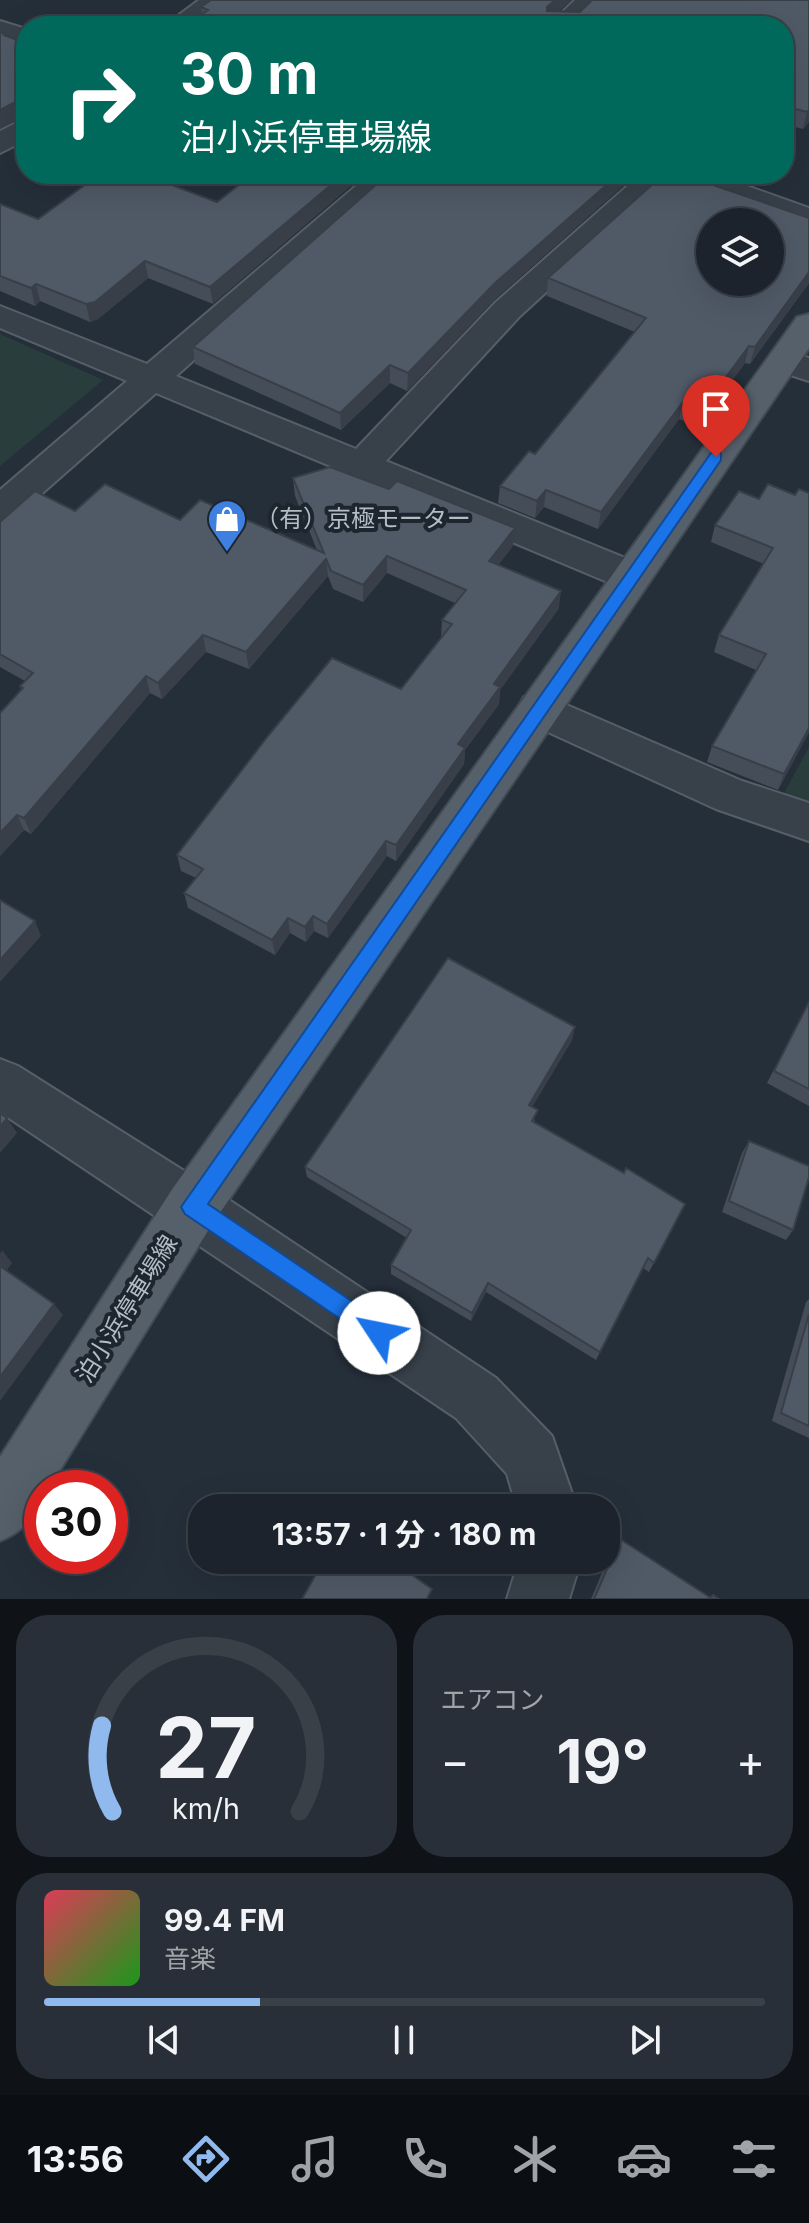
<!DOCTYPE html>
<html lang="ja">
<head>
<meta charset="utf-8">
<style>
	body { margin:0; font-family:Inter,"Noto Sans JP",sans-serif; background:#292f38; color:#f1f3f6; height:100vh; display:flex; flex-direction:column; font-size:30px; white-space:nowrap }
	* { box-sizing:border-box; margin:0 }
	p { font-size:26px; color:#a0a4a9 }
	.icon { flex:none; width:44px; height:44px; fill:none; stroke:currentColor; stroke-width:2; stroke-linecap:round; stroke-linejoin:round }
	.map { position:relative; height:1599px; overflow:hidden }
	.panel { display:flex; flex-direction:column; gap:16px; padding:16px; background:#0f1318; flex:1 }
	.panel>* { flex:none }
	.hud { position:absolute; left:16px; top:16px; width:778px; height:168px; border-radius:32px; box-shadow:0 8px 32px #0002,0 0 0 2px #3a4048; background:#00695c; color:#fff; overflow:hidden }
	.tools { position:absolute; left:696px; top:208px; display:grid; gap:16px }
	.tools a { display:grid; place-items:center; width:88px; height:88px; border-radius:50%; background:#1c232c; box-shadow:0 8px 32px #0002,0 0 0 2px #3a4048; font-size:40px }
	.speed { position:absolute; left:24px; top:1470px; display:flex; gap:16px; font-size:40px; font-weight:700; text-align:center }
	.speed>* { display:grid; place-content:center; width:104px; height:104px; border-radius:50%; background:#1c232c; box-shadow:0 8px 32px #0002,0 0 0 2px #3a4048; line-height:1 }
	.speed .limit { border:12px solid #d22; background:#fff; color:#111 }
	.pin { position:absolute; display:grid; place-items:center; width:68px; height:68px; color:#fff; margin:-82px -34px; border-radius:50% 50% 50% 0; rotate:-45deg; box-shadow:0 0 8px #0007 }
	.pin .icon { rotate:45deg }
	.me { position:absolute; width:88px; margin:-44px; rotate:304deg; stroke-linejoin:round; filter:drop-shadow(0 0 6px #0008) }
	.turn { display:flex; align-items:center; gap:28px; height:168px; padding:0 32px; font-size:36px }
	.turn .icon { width:104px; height:104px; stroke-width:2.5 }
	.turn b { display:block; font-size:56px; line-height:68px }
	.big { font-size:60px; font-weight:700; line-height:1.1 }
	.panel .card { flex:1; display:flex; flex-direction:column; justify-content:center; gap:12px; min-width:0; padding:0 28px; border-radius:32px; background:#292f38 }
	.panel .dial { align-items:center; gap:0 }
	.dial svg { height:208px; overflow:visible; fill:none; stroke:#3a4048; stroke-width:7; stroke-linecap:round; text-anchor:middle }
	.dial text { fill:#f1f3f6; stroke:none }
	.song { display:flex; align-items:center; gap:24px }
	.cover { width:96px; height:96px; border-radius:12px; background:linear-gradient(135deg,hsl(350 70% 55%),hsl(120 70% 35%)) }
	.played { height:8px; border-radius:4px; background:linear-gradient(90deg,#90b9ee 30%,#3a4048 30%) }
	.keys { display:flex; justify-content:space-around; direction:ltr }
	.heat { display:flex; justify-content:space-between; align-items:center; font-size:44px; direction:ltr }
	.panel .tiles { flex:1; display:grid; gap:16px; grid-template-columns:1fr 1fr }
	.card:last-child { grid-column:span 2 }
	.trip { position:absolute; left:188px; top:1494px; width:432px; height:80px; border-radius:32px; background:#1c232c; box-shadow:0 8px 32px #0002,0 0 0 2px #3a4048; font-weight:700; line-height:80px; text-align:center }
	.dock { display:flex; height:128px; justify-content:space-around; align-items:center; background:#0b0e12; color:#a0a4a9 }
	.dock .icon { width:56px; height:56px }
	.dock .current { color:#90b9ee }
	.dock b { font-size:36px; color:#f1f3f6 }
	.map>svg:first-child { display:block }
	.green { fill:#2a3d3d }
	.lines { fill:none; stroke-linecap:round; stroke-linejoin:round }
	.minor-casing { stroke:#565f68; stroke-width:4 }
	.major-casing { stroke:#414a53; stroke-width:4 }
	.minor { fill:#38414a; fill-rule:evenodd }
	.major { fill:#56606a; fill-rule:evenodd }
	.wall { fill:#454d59 }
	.shaded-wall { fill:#383f48 }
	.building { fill:#505a67; stroke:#383f48; stroke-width:2; fill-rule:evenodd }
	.route { fill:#1a73e8; stroke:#114b97; stroke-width:2 }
	.labels { text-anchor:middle; stroke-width:8; stroke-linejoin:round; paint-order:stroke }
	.poi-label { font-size:24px; fill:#b4bcc6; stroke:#1d262f; text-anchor:start }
	.street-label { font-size:24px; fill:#b4bcc6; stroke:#1d262f }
</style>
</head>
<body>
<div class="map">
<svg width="809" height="1599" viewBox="0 0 809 1599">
	<rect width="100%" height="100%" fill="#252f3a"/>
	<path class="green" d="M0,334L103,380L0,466Z
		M809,747V812L781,799Z"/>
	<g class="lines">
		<g class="minor-casing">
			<path id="minor" d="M199,0H229L195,26H164Z
				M575,0H603L576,26H548Z
				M0,21L26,29V46L0,38Z
				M26,118V140L0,153V131Z
				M370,174H403L176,376L356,449L496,302L641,174H713L809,208V227L675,180L672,177L520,316L386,461L645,566L650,576L645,586L631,590L617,586L156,393L13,519L0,523V490L127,381L0,328V306L147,364Z
				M784,350L809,358V381L772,369L767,361L772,353Z
				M539,693L742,781L809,803V841L716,809L524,721L518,709L524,697Z
				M0,1059L18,1066L211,1188L496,1378L552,1436L577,1508H517L507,1474L456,1418L0,1112Z
				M519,1560H581L569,1599H507Z"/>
		</g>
		<g class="major-casing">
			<path id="major" d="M809,314V348L211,1226L49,1488H42C42,1514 22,1532 0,1541V1457L173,1188L797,317Z"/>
		</g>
		<use href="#minor" class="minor"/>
		<use href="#major" class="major"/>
	</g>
	<path class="wall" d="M211,0H571L559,11L580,12L809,0V122L803,129L784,124V26L202,14L201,7Z
		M634,176L494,300L407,391L390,383L341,430L195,364L193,347Z
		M217,202L213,304L148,278L98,319L90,322L40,301L35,306L0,291V204L38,219Z
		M809,218V283L750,364L745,363L698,427L679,419L598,529L544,507L535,518L498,503L500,486L535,454L635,332L547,296L548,278Z
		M293,478L513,546L498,565L559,608L500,690L499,704L465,750L464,764L396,861L387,856L328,938L314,931L306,942L290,933L275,955L188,908L184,893L196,878L181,871L177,855L401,689L441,637L442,620L455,603L387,573L363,602L333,589L328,576L249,669L206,652L162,699L150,693L31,834L24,830L0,856L21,690L20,686L25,681L0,667V522L75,511L180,520L317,550L295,496Z
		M768,484L809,732L778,790L707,762L712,746L756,670L714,652L719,635L764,564L711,542L715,525L759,499Z
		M809,1001V1106L767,1083Z
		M575,1027L572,1040L532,1107L535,1123L624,1173L685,1204L649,1272L643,1268L596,1360L486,1292L471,1321L391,1274V1265L407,1238L307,1177L305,1167Z
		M749,1141L793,1230L786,1240L722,1212L742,1153Z
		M809,1299V1438L772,1421L806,1302Z
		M620,1539L709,1597L713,1595L719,1599H591L614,1544Z"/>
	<path class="shaded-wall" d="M555,0H571L546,24L547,7Z
		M23,98L26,115L0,129V110Z
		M809,110V122L803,129L807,112Z
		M344,174H365L213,304L210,287Z
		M619,174H635L634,176L494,300L407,391L408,373L495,283Z
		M145,261L148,278L98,319L90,322L86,304Z
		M809,272V283L750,364L755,347Z
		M36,284L40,301L35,306L31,288Z
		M749,346L745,363L698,427L702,409Z
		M390,365V383L341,430L340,413Z
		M683,402L679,419L598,529L601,512Z
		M546,490L544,507L535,518L537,501Z
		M515,528L513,546L488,578L489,561Z
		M387,556V573L363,602V585Z
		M326,559L328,576L249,669L246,652Z
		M561,591L559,608L500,690L499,704L465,750L464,764L396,861V845L494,684Z
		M203,635L206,652L162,699L158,683Z
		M146,676L150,693L31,834L24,818Z
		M809,728V732L778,790L784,774Z
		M17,815L24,830L0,856V833Z
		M386,841L387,856L328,938L327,924Z
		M313,916L314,931L306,942L305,927Z
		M288,918L290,933L275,955L272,940Z
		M35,921L41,936L0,982V960Z
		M575,1027L572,1040L527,1116L529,1105Z
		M7,1118L17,1133L0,1153V1127Z
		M2,1250L12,1263L4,1274L0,1269V1254Z
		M488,1283L486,1292L471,1321L472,1313Z
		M54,1304L63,1315L0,1401V1377Z"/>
	<path class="building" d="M211,0H555L547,7V11L580,12L592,0H809V110L807,112L784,106V26H185L208,10L201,7Z
		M0,32L6,34L4,35L26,43V126L24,125L23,98L0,110Z
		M100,174H143L217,202L253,174H344L210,287L145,261L95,302L86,304L36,284L31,288L0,276V204L38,219Z
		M388,174H619L495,283L408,373L390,365L340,413L193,347Z
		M664,174H681L809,218V272L755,347L749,346L702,409L683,402L601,512L546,490L537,501L500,486L529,451L535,454L646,318L548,278ZM710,222H770V282H710Z
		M330,467L389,489L397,481L515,528L489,561L561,591L494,684L500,687L458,744L465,748L396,845L386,841L327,924L313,916L305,927L288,918L272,940L184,893L203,869L177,855L268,736L332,658L401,689L452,624L442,620L466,590L387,556L363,585L331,571L326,559L246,652L203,635L158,683L146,676L24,818L17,815L0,833V713L23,688L20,686L33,673L0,654V522L35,491L75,511L105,484L180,520L200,500L324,553L293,478Z
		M768,484L795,495L799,489L809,493V728L784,774L712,746L766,654L719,635L773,548L715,525L739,491L759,499Z
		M0,900L35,921L0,960Z
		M448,958L575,1027L529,1105L538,1110L532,1121L624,1173L626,1168L685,1204L654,1263L648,1258L600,1352L488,1283L472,1313L391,1265L411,1230L305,1167Z
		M809,1002V1089L774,1071Z
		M0,1113L7,1118L0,1127Z
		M749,1141L809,1166V1177L793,1230L729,1201Z
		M0,1266L54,1304L0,1377Z
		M809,1314V1426L781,1413Z
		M620,1539L711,1598L713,1595L719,1599H594Z
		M324,1560H391L432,1589L427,1599H302Z"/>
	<path class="route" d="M716,452L721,453V460L208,1204L387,1325L391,1333L387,1341L379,1345L185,1214L181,1207L711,453Z"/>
	<defs>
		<g id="shop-pin" transform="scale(2)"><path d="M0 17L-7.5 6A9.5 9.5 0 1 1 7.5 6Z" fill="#3f7fe0" stroke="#1d262f"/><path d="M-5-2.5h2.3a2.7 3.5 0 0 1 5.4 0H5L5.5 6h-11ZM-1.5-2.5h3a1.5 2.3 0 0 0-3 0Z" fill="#fff"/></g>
	</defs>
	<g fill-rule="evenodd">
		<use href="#shop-pin" x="227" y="519"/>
	</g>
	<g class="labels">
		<g class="poi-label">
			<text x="255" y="527">（有）京極モーター</text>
		</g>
		<g class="street-label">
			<text transform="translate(127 1309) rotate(-58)" y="8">泊小浜停車場線</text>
		</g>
	</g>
</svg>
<div class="tools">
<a><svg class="icon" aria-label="layers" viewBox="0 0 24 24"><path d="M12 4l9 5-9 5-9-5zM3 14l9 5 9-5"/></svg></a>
</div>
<div class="speed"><div class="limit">30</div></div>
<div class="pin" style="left:716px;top:457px;background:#d93025"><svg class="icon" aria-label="arrive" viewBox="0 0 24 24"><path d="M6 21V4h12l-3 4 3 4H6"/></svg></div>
<svg class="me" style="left:379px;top:1333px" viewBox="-20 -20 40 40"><circle r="19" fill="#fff"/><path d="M0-13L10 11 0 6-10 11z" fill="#1a73e8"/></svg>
<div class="trip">13:57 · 1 分 · 180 m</div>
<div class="hud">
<div class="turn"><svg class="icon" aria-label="right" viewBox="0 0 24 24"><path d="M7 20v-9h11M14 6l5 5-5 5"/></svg><div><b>30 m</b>泊小浜停車場線</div></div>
</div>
</div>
<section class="panel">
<div class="tiles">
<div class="card dial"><svg viewBox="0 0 100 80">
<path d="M14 69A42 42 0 1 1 86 69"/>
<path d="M14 69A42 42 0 0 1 10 36" stroke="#90b9ee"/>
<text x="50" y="56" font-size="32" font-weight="700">27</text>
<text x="50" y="72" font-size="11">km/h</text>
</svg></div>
<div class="card"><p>エアコン</p>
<div class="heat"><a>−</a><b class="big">19°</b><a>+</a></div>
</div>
<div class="card">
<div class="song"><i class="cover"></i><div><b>99.4 FM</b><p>音楽</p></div></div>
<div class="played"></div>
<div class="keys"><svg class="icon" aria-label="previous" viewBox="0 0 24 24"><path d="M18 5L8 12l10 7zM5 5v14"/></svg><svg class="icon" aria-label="pause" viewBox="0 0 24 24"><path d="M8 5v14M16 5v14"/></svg><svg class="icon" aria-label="next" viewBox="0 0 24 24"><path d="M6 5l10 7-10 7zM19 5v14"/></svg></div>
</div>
</div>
</section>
<nav class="dock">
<b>13:56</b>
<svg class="icon current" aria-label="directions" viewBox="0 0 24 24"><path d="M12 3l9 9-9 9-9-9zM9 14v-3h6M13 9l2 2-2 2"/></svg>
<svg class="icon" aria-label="music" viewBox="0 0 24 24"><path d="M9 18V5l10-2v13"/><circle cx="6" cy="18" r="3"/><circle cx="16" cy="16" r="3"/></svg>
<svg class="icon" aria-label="phone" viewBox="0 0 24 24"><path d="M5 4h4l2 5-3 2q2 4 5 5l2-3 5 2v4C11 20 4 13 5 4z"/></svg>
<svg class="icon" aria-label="climate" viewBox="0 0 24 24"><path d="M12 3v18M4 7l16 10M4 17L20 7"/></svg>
<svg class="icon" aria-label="car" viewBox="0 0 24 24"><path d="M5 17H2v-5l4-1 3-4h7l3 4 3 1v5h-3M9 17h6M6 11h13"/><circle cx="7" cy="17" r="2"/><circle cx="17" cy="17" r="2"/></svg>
<svg class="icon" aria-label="filters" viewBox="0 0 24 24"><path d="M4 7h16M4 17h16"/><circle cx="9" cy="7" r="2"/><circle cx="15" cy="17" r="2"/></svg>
</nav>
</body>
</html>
